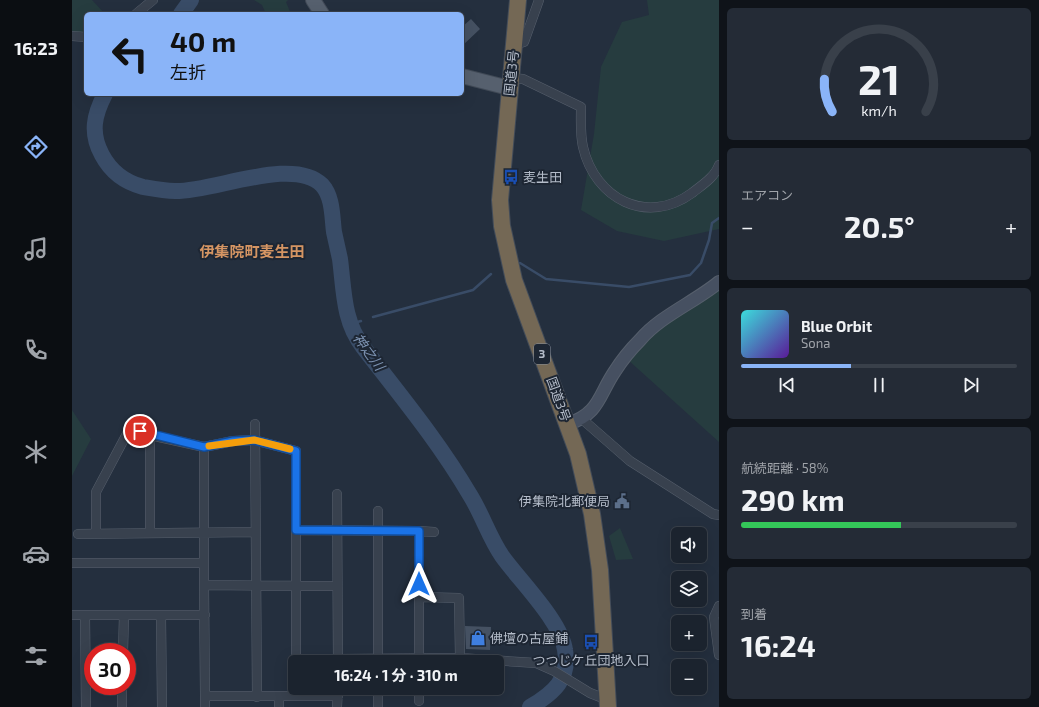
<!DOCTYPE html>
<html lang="ja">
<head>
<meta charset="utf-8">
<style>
	body { margin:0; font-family:"Exo 2","Noto Sans JP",sans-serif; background:#242b36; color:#f1f3f6; height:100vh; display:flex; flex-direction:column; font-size:15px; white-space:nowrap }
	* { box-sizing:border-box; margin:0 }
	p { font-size:13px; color:#a0a4aa }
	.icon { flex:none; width:22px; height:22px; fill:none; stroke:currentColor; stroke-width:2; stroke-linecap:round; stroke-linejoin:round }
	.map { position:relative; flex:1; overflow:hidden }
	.sheet { display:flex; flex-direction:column; gap:8px; padding:8px; background:#0f1319; width:320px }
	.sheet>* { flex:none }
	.guide { position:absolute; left:12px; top:12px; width:380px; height:84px; border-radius:6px; box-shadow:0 4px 16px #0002,0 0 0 1px #39404a; background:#8ab4f8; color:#111; overflow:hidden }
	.controls { position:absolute; left:599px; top:527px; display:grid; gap:8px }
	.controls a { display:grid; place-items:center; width:36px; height:36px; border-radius:6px; background:#1b232e; box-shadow:0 4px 16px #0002,0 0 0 1px #39404a; font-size:20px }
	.speed { position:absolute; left:12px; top:643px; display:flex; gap:8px; font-size:20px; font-weight:700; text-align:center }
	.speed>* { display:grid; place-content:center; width:52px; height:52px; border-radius:50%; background:#1b232e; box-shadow:0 4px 16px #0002,0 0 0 1px #39404a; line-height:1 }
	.speed .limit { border:6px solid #d22; background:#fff; color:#111 }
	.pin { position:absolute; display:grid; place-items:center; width:34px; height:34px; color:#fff; margin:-17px; border:2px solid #fff; border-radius:50%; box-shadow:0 1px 4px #0007 }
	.me { position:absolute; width:44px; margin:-22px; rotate:0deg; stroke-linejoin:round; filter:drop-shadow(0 0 3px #0008) }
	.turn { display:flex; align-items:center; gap:14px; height:84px; padding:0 20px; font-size:18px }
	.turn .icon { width:52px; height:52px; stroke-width:2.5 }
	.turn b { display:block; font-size:28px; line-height:34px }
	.big { font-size:30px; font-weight:700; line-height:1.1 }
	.sheet .tile { flex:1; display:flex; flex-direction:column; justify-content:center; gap:6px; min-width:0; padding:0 14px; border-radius:6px; background:#242b36 }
	.sheet .dial { align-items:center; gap:0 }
	.dial svg { height:104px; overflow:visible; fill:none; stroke:#39404a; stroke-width:7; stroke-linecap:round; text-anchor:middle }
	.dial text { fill:#f1f3f6; stroke:none }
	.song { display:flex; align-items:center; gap:12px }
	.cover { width:48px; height:48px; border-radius:6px; background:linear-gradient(135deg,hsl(180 70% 55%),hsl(270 70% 35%)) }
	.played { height:4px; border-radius:2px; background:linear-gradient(90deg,#8ab4f8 40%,#39404a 40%) }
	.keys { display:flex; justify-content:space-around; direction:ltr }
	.heat { display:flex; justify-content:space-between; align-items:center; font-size:22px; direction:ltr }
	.charge { height:6px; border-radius:3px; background:linear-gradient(90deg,#34c759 58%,#39404a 0) }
	.trip { position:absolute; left:216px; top:655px; width:216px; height:40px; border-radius:6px; background:#1b232e; box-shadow:0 4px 16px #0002,0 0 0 1px #39404a; font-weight:700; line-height:40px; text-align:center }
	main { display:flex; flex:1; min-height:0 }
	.tab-bar { display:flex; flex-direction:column; width:72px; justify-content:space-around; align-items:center; background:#0b0e12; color:#a0a4aa }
	.tab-bar .icon { width:28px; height:28px }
	.tab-bar .active { color:#8ab4f8 }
	.tab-bar b { font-size:18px; color:#f1f3f6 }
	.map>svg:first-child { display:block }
	.green { fill:#263c3f }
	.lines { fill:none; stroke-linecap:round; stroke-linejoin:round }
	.stream { stroke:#394c67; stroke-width:2.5 }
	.river { stroke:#394c67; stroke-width:16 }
	.building { fill:#455162 }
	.street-casing { stroke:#565f6c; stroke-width:10 }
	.secondary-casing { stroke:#565f6c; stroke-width:14 }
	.primary-casing { stroke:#414a57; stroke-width:16 }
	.highway-casing { stroke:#434c59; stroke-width:18 }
	.street { stroke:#38414e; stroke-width:9 }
	.secondary { stroke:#465061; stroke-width:12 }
	.primary { stroke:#56606e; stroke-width:14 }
	.highway { stroke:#746855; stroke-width:16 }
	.route-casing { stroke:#114b97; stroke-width:10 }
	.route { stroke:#1a73e8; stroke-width:7 }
	.slow { stroke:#f59e0b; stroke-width:7 }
	.labels { text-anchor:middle; stroke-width:4; stroke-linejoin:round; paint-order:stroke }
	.shield { fill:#1d2633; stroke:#878f9c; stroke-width:1 }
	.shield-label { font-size:12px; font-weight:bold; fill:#b4bcc9 }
	.street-label { font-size:13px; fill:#b4bcc9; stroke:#1d2633 }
	.poi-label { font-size:13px; fill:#b4bcc9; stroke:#1d2633; text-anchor:start }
	.water-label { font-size:14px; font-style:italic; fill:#7c92b1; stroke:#1d2633 }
	.quarter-label { font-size:15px; font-weight:bold; fill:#d59563; stroke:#1d2633 }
</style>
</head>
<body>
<main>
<nav class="tab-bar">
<b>16:23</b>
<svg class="icon active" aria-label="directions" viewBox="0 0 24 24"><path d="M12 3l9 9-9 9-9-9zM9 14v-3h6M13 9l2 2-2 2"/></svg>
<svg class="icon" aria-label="music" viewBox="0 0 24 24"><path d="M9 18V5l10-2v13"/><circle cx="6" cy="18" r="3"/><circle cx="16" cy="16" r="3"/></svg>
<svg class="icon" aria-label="phone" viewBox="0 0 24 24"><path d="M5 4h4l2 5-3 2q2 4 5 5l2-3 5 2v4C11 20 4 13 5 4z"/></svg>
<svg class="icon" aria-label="climate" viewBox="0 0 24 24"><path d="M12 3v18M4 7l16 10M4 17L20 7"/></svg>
<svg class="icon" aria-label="car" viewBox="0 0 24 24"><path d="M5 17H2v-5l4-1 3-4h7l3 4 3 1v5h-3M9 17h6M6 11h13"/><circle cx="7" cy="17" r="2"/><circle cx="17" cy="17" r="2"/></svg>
<svg class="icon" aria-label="filters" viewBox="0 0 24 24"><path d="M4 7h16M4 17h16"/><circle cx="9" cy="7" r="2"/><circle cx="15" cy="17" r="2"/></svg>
</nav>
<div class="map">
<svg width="647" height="707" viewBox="0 0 647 707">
	<rect width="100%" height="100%" fill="#242f3e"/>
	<path class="green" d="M0,0H20L33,14H14V41L0,37Z
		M182,0H216L214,2L219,14H194L190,5Z
		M575,0H647V229L592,241L545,231L509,210L522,134L529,67L550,22L577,15Z
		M647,281V442L555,359L630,286Z
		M0,410L19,439L0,476Z
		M548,528L561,559L544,560L537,536Z"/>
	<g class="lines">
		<path class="stream" d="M448,263L474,279L557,287L618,275L629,263L637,240L640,223L647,218
			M301,317L401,290L419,274
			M278,324L289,321"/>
		<path class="river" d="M109,14L119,0
			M33,94C22,115 18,133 30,155C39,172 52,182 71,187C82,189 92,191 103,191C141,192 221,156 250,185C261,197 260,217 262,232C264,241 266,250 268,259C272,290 271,321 291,347C328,395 367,442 398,495C410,514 417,537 430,556C447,580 489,621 493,650C498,679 482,693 458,707"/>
	</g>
	<path class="building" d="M399,19L408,29L390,46V27Z
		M393,626L419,627L418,650L394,649Z"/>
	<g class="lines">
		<g class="street-casing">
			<path id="street" d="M64,14L81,0
				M0,36L14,37
				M442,45L452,42L467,0
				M438,78L451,79L509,107C509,120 508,134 511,147C523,199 575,226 620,193C630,185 643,177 647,165
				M510,419L558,461L641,514L647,515
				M183,424L185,697
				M78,435V533
				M132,447V585L265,586
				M265,494L266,662
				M224,530L347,531V662
				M347,531L362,532
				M6,534L183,532
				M24,534V492L58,428L78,435L132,447L161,441L182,440L224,451V662
				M0,563H132
				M132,585L133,696
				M347,597L387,598L388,658
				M647,606L642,617L647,655
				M0,615H133
				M13,615L14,707
				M89,615L90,707
				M51,652L52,615
				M266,659L388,658L464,663L482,671L518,693L536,700
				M306,662V511
				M306,688V707
				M207,696V707
				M347,701V688
				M50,707V686
				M133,707V696H266
				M265,707L266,688"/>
		</g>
		<g class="secondary-casing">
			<path id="secondary" d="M496,424C528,413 526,396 543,371C550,360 559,349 568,340C588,316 623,302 647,282"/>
		</g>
		<g class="primary-casing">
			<path id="primary" d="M241,0L250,14
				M390,76L437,88"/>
		</g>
		<g class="highway-casing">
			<path id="highway" d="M446,0L428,200L430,226L442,280L506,454L520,514L528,570L536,707"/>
		</g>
		<use href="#street" class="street"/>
		<use href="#secondary" class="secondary"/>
		<use href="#primary" class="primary"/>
		<use href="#highway" class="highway"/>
	</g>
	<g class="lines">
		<g class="route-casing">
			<path id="route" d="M68,431L132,447L161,441L182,440L224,451V530L347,531V584"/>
		</g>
		<use href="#route" class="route"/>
		<path class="slow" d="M137,446L182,440L218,449"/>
	</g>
	<defs>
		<g id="bus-bare" transform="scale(1.2)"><path d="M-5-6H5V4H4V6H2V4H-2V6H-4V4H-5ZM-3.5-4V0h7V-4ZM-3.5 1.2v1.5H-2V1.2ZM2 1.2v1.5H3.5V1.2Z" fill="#1a4fb4" stroke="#1d2633" stroke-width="2.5" paint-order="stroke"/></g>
		<g id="civic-bare" transform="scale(1.2)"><path d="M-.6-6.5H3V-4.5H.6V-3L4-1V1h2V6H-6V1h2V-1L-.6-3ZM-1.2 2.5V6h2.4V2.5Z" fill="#5c6f8a" stroke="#1d2633" stroke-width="2.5" paint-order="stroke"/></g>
		<g id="shop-bare" transform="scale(1.2)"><path d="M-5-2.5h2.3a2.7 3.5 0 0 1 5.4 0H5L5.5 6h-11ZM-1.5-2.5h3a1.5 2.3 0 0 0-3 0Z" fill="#3f7fe0" stroke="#1d2633" stroke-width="2.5" paint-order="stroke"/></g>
	</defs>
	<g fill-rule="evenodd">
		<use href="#bus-bare" x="439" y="177"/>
		<use href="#civic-bare" x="550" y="501"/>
		<use href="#shop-bare" x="406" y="638"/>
		<use href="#bus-bare" x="519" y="642"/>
	</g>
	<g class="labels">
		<rect class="shield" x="462" y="344" width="16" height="20" rx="3"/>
		<g class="shield-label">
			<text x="470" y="358">3</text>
		</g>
		<g class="street-label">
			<text transform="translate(439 73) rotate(-84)" y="5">国道3号</text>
			<text transform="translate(487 399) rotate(70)" y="5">国道3号</text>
		</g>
		<g class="poi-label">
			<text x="451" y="182">麦生田</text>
			<text x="538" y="506" text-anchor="end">伊集院北郵便局</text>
			<text x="418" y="643">佛壇の古屋鋪</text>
			<text x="519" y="665" text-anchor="middle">つつじケ丘団地入口</text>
		</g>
		<g class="water-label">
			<text transform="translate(297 352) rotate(54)" y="5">神之川</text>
		</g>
		<g class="quarter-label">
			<text x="180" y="257">伊集院町麦生田</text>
		</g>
	</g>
</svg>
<div class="controls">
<a><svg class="icon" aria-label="sound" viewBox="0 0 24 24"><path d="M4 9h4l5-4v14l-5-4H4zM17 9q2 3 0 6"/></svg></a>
<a><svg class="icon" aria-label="layers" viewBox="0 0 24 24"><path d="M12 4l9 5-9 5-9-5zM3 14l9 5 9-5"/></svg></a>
<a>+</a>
<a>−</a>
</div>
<div class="speed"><div class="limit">30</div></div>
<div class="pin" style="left:68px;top:431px;background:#d93025"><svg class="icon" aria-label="arrive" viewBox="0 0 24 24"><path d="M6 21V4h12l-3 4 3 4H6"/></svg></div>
<svg class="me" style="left:347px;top:584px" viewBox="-20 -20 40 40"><path d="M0-17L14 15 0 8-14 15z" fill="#1a73e8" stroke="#fff" stroke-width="4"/></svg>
<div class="trip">16:24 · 1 分 · 310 m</div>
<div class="guide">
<div class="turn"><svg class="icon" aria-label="left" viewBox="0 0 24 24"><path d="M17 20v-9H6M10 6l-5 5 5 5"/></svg><div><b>40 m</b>左折</div></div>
</div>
</div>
<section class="sheet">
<div class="tile dial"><svg viewBox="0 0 100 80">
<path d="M14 69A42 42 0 1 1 86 69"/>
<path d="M14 69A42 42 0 0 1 8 44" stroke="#8ab4f8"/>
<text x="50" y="56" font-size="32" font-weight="700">21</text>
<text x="50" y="72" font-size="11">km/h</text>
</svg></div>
<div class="tile"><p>エアコン</p>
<div class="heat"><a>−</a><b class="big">20.5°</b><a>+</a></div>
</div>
<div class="tile">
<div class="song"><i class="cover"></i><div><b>Blue Orbit</b><p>Sona</p></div></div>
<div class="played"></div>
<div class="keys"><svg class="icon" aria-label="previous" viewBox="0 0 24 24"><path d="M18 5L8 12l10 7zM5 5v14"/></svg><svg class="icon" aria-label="pause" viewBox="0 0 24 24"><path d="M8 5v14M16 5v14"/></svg><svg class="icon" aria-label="next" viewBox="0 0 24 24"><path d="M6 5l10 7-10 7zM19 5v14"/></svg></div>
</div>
<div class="tile"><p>航続距離 · 58%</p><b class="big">290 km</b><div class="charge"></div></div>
<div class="tile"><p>到着</p><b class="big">16:24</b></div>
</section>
</main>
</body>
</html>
